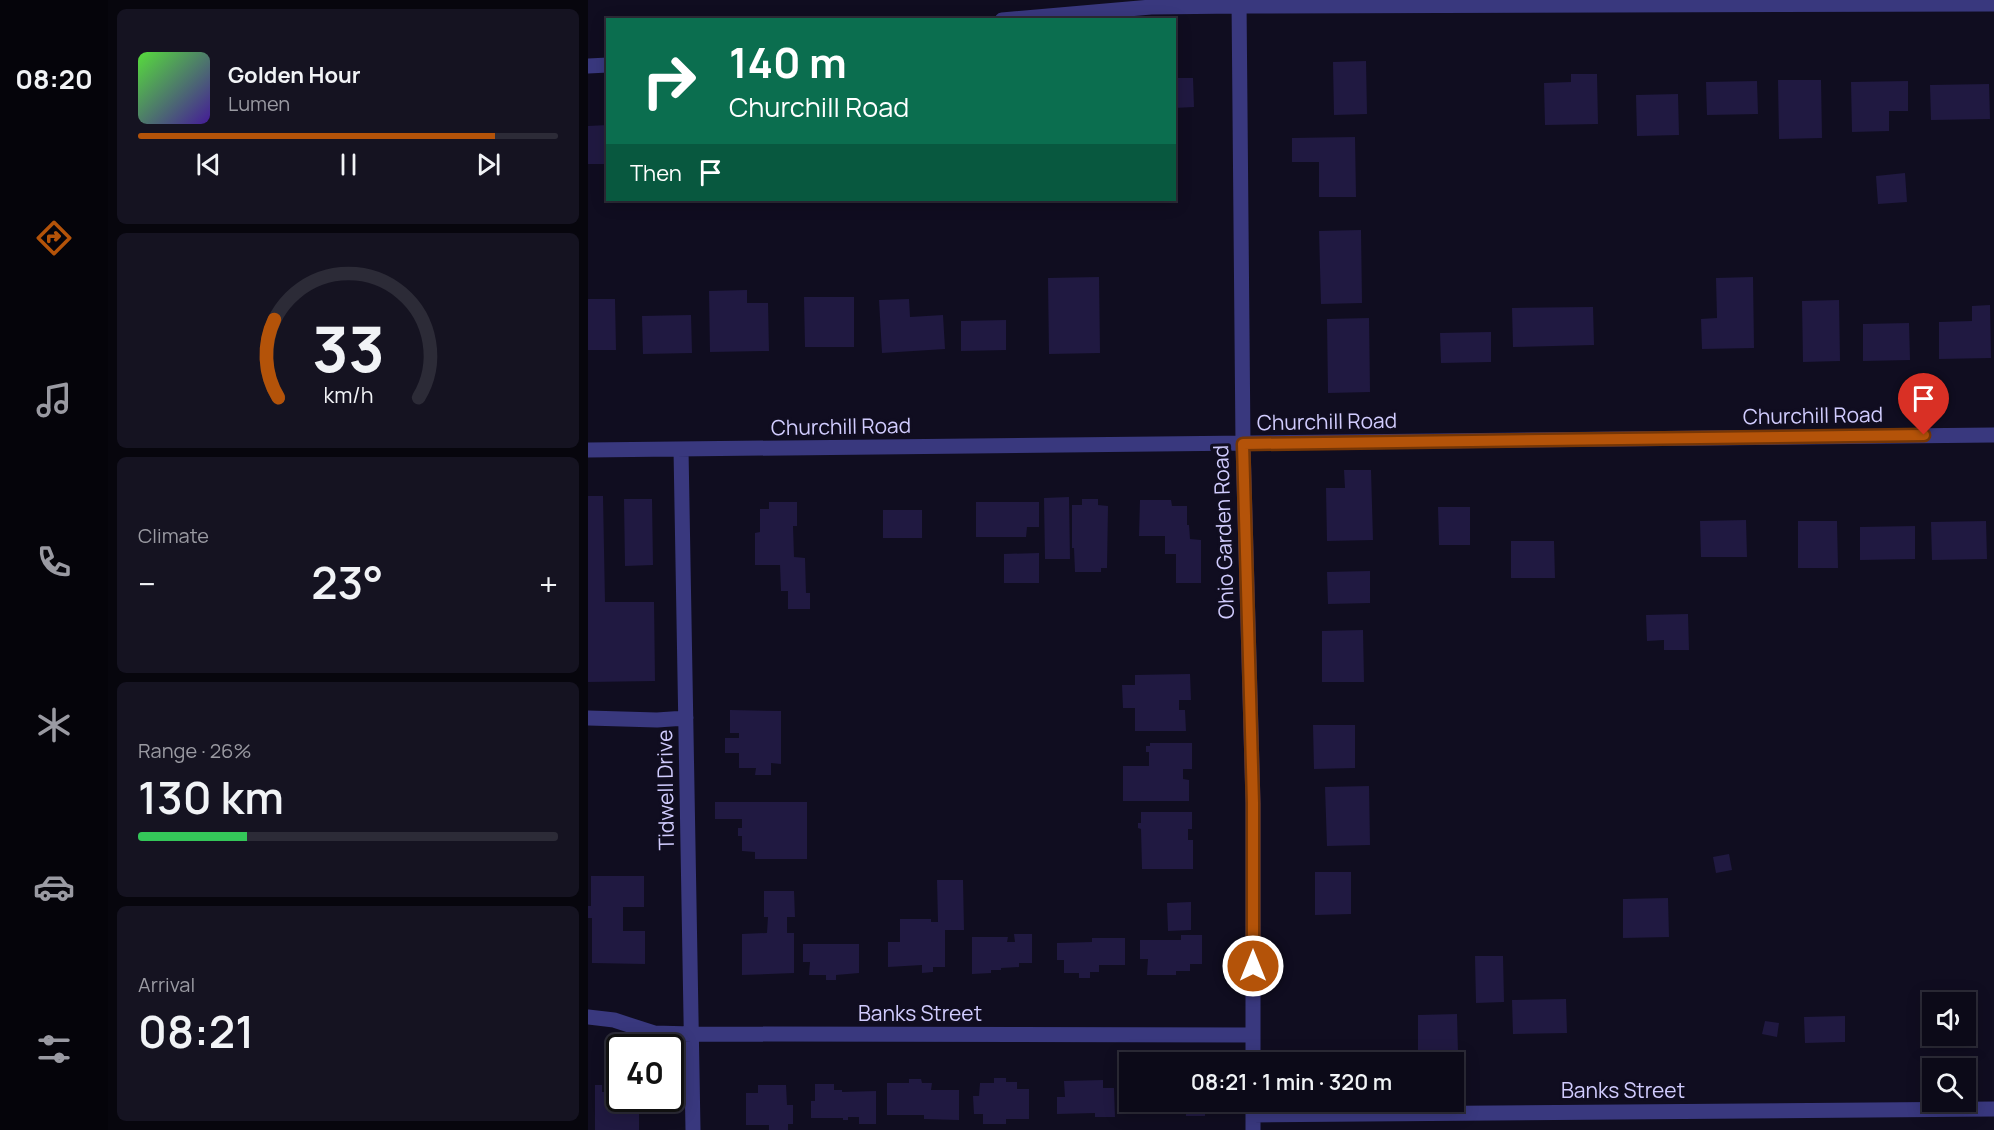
<!DOCTYPE html>
<html lang="en">
<head>
<meta charset="utf-8">
<style>
	body { margin:0; font-family:Manrope,sans-serif; background:#151321; color:#f1f3f6; height:100vh; display:flex; flex-direction:column; font-size:22px; white-space:nowrap }
	* { box-sizing:border-box; margin:0 }
	p { font-size:20px; color:#9a9aa2 }
	.icon { flex:none; width:33px; height:33px; fill:none; stroke:currentColor; stroke-width:2; stroke-linecap:round; stroke-linejoin:round }
	.map { position:relative; flex:1; overflow:hidden }
	.side { display:flex; flex-direction:column; gap:9px; padding:9px; background:#07060d; width:480px }
	.side>* { flex:none }
	.guide { position:absolute; left:18px; top:18px; width:570px; height:183px; border-radius:0px; box-shadow:0 3px 15px #0003,0 0 0 2px #2c2b37; background:#0b6e4f; color:#fff; overflow:hidden }
	.buttons { position:absolute; left:1334px; top:992px; display:grid; gap:12px }
	.buttons a { display:grid; place-items:center; width:54px; height:54px; border-radius:0px; background:#0c0a18; box-shadow:0 3px 15px #0003,0 0 0 2px #2c2b37; font-size:30px }
	.speed { position:absolute; left:18px; top:1034px; display:flex; gap:12px; font-size:30px; font-weight:700; text-align:center }
	.speed>* { display:grid; place-content:center; width:78px; height:78px; border-radius:50%; background:#0c0a18; box-shadow:0 3px 15px #0003,0 0 0 2px #2c2b37; line-height:1 }
	.speed .limit { border:3px solid #111; border-radius:9px; background:#fff; color:#111 }
	.pin { position:absolute; display:grid; place-items:center; width:51px; height:51px; color:#fff; margin:-62px -26px; border-radius:50% 50% 50% 0; rotate:-45deg; box-shadow:0 0 6px #0007 }
	.pin .icon { rotate:45deg }
	.me { position:absolute; width:66px; margin:-33px; rotate:0deg; stroke-linejoin:round; filter:drop-shadow(0 0 4px #0008) }
	.turn { display:flex; align-items:center; gap:21px; height:126px; padding:0 24px; font-size:27px }
	.turn .icon { width:78px; height:78px; stroke-width:2.5 }
	.turn b { display:block; font-size:42px; line-height:51px }
	.then { display:flex; align-items:center; height:57px; padding:0 24px; background:#0003; gap:12px; font-size:22px }
	.big { font-size:45px; font-weight:600; line-height:1.1 }
	.side .tile { flex:1; display:flex; flex-direction:column; justify-content:center; gap:9px; min-width:0; padding:0 21px; border-radius:9px; background:#151321 }
	.side .dial { align-items:center; gap:0 }
	.dial svg { height:156px; overflow:visible; fill:none; stroke:#2c2b37; stroke-width:7; stroke-linecap:round; text-anchor:middle }
	.dial text { fill:#f1f3f6; stroke:none }
	.song { display:flex; align-items:center; gap:18px }
	.cover { width:72px; height:72px; border-radius:9px; background:linear-gradient(135deg,hsl(110 70% 55%),hsl(260 70% 35%)) }
	.played { height:6px; border-radius:3px; background:linear-gradient(90deg,#b45309 85%,#2c2b37 85%) }
	.keys { display:flex; justify-content:space-around; direction:ltr }
	.heat { display:flex; justify-content:space-between; align-items:center; font-size:33px; direction:ltr }
	.charge { height:9px; border-radius:4px; background:linear-gradient(90deg,#34c759 26%,#2c2b37 0) }
	.trip { position:absolute; left:531px; top:1052px; width:345px; height:60px; border-radius:0px; background:#0c0a18; box-shadow:0 3px 15px #0003,0 0 0 2px #2c2b37; font-weight:600; line-height:60px; text-align:center }
	main { display:flex; flex:1; min-height:0 }
	.tabs { display:flex; flex-direction:column; width:108px; justify-content:space-around; align-items:center; background:#05040a; color:#9a9aa2 }
	.tabs .icon { width:42px; height:42px }
	.tabs .active { color:#b45309 }
	.tabs b { font-size:27px; color:#f1f3f6 }
	.map>svg:first-child { display:block }
	.building { fill:#201941 }
	.lines { fill:none; stroke-linecap:round; stroke-linejoin:round }
	.minor { stroke:#39387e; stroke-width:15 }
	.route-casing { stroke:#753606; stroke-width:15 }
	.route { stroke:#b45309; stroke-width:10 }
	.labels { text-anchor:middle; stroke-width:6; stroke-linejoin:round; paint-order:stroke }
	.street-label { font-size:21px; fill:#d1ccfe; stroke:#100d20 }
</style>
</head>
<body>
<main>
<nav class="tabs">
<b>08:20</b>
<svg class="icon active" aria-label="directions" viewBox="0 0 24 24"><path d="M12 3l9 9-9 9-9-9zM9 14v-3h6M13 9l2 2-2 2"/></svg>
<svg class="icon" aria-label="music" viewBox="0 0 24 24"><path d="M9 18V5l10-2v13"/><circle cx="6" cy="18" r="3"/><circle cx="16" cy="16" r="3"/></svg>
<svg class="icon" aria-label="phone" viewBox="0 0 24 24"><path d="M5 4h4l2 5-3 2q2 4 5 5l2-3 5 2v4C11 20 4 13 5 4z"/></svg>
<svg class="icon" aria-label="climate" viewBox="0 0 24 24"><path d="M12 3v18M4 7l16 10M4 17L20 7"/></svg>
<svg class="icon" aria-label="car" viewBox="0 0 24 24"><path d="M5 17H2v-5l4-1 3-4h7l3 4 3 1v5h-3M9 17h6M6 11h13"/><circle cx="7" cy="17" r="2"/><circle cx="17" cy="17" r="2"/></svg>
<svg class="icon" aria-label="filters" viewBox="0 0 24 24"><path d="M4 7h16M4 17h16"/><circle cx="9" cy="7" r="2"/><circle cx="15" cy="17" r="2"/></svg>
</nav>
<section class="side">
<div class="tile">
<div class="song"><i class="cover"></i><div><b>Golden Hour</b><p>Lumen</p></div></div>
<div class="played"></div>
<div class="keys"><svg class="icon" aria-label="previous" viewBox="0 0 24 24"><path d="M18 5L8 12l10 7zM5 5v14"/></svg><svg class="icon" aria-label="pause" viewBox="0 0 24 24"><path d="M8 5v14M16 5v14"/></svg><svg class="icon" aria-label="next" viewBox="0 0 24 24"><path d="M6 5l10 7-10 7zM19 5v14"/></svg></div>
</div>
<div class="tile dial"><svg viewBox="0 0 100 80">
<path d="M14 69A42 42 0 1 1 86 69"/>
<path d="M14 69A42 42 0 0 1 12 29" stroke="#b45309"/>
<text x="50" y="56" font-size="32" font-weight="700">33</text>
<text x="50" y="72" font-size="11">km/h</text>
</svg></div>
<div class="tile"><p>Climate</p>
<div class="heat"><a>−</a><b class="big">23°</b><a>+</a></div>
</div>
<div class="tile"><p>Range · 26%</p><b class="big">130 km</b><div class="charge"></div></div>
<div class="tile"><p>Arrival</p><b class="big">08:21</b></div>
</section>
<div class="map">
<svg width="1406" height="1130" viewBox="0 0 1406 1130">
	<rect width="100%" height="100%" fill="#100d20"/>
	<path class="building" d="M778,61L779,114L746,115L745,62Z
		M983,74H1009L1010,124L957,125L956,83L983,82Z
		M586,78H605L606,107L586,108Z
		M1190,80H1233L1234,138L1191,139Z
		M1169,81L1170,114L1119,115L1118,82Z
		M1320,81V111H1301V131L1264,132L1263,82Z
		M1401,84L1402,119L1343,120L1342,85Z
		M1090,94L1091,135L1049,136L1048,95Z
		M20,125V164H0V126Z
		M767,137L768,197H731V162H704V138Z
		M1317,173L1319,202L1290,204L1288,176Z
		M773,230L774,303L733,304L731,231Z
		M511,277L512,353L461,354L460,278Z
		M1165,277L1166,348L1114,349L1113,319L1129,318L1128,278Z
		M159,290V303H180L181,351L122,352L121,291Z
		M216,297H266V347H217Z
		M0,299H27L28,350H0Z
		M321,299L322,317L355,315L357,349L294,353L291,300Z
		M1251,300L1252,361L1215,362L1214,301Z
		M1402,305L1403,358L1351,359V322L1384,321V306Z
		M1005,307L1006,345L925,347L924,308Z
		M103,315L104,353L55,354L54,316Z
		M781,318L782,392L740,393L739,319Z
		M418,320V350L373,351V321Z
		M1321,323L1322,360L1275,361V324Z
		M903,332V362L853,363L852,333Z
		M756,470H783L785,540L739,541L738,488H757Z
		M0,496H15L17,602H66L67,681L0,682Z
		M481,497L482,559H457L456,498Z
		M36,499H64L65,565L37,566Z
		M494,499H510V505L520,506L519,568H513V572H487L486,548H484V505H494Z
		M552,500H583L584,506H599V525H601L602,539L613,540V583H588V554H577V536H551Z
		M181,502H209V526H205L206,557L217,558L218,593H222V609H200V591H193L192,565H167V533L172,532V509H181Z
		M388,502H451V527H439L438,537H388Z
		M850,507H882V545H851Z
		M295,510H334V538H295Z
		M1158,520L1159,557H1113L1112,521Z
		M1210,521H1249L1250,568H1210Z
		M1398,521L1399,559L1344,560L1343,522Z
		M1327,526V559L1272,560V527Z
		M923,541H966L967,578H923Z
		M451,553V583H416V554Z
		M782,571V603L740,604L739,572Z
		M1100,614L1101,650H1076V640L1059,641L1058,615Z
		M775,630L776,682H734V631Z
		M602,674L603,700H591V710H597L598,731H547V708H535L534,685H547V675Z
		M142,710L193,711V764L183,763V775H167L168,768H151V753H137V738H151V733H142Z
		M725,725H767V768L726,769Z
		M562,743H604V769H595V779L601,780V801H535V766H561V752H558V746H562Z
		M781,786L782,845L739,846L737,787Z
		M127,802H219V859H167V852L154,851V836H150V828H154V819H127Z
		M553,812H604V829H600V840H605V869H554L553,829L550,828V823H553Z
		M1141,854L1144,870L1128,873L1125,857Z
		M727,872H763V914L727,915Z
		M3,876H56V907H35V931H57V964L4,963V918H0V906H3Z
		M349,880H375L376,930H357V967H345V972L334,973V965L300,967V942H312V919H343V922H350Z
		M176,891H206L207,917H199V933H206V973L154,975V934L179,933L180,917H176Z
		M1080,898L1081,937L1035,938V899Z
		M603,902V930L580,931L579,903Z
		M426,934H444V963H431V967L413,968V970H403V973L384,974V937H420L419,942H427Z
		M593,935H614V964H602V971H588V975H559L560,959H552V940H593Z
		M504,938H537V965H511V972H502V978H491V973H476V960H469V943L504,942Z
		M215,944H271V973L248,975V980H238V975H221L222,962H215Z
		M887,956H915L916,1002L888,1003Z
		M978,999L979,1033L925,1034L924,1000Z
		M869,1014L870,1053L830,1054V1015Z
		M1257,1016V1042L1217,1043L1216,1017Z
		M1177,1021L1191,1023L1189,1037L1174,1034Z
		M406,1078H418V1082H429V1089H441V1119H418V1124H395V1114H386L385,1096H391L392,1083H406Z
		M321,1079H333L334,1083H344L343,1090H371V1120L336,1119V1115H299V1083H321Z
		M515,1080V1088H526L527,1117H507V1113L469,1114V1097H477L476,1081Z
		M227,1084H246V1090H254V1092L288,1091V1124H271V1117H260V1120H255V1118H223V1101H227Z
		M7,1085H14V1092L32,1091V1098H51V1130H7Z
		M170,1085H198L199,1105H205V1124H200V1130H181V1125H158V1093H170Z
		M556,1101H617V1116H598V1111L556,1112Z"/>
	<g class="lines">
		<path class="minor" d="M651,0L655,444L665,803V1062
			M414,20L563,7L651,6L1406,4
			M0,66L20,65
			M93,449L105,1130
			M0,450L1406,435
			M0,718L69,720L98,718
			M0,1017L26,1020L66,1033L104,1034L665,1035
			M665,1115L1406,1109
			M665,1130V1101"/>
	</g>
	<g class="lines">
		<g class="route-casing">
			<path id="route" d="M665,966V803L655,444L1336,435"/>
		</g>
		<use href="#route" class="route"/>
	</g>
	<g class="labels">
		<g class="street-label">
			<text transform="translate(1225 416) rotate(-1)" y="7">Churchill Road</text>
			<text transform="translate(739 422) rotate(-1)" y="7">Churchill Road</text>
			<text transform="translate(253 427) rotate(-1)" y="7">Churchill Road</text>
			<text transform="translate(636 532) rotate(-92)" y="7">Ohio Garden Road</text>
			<text transform="translate(78 790) rotate(-91)" y="7">Tidwell Drive</text>
			<text x="332" y="1021">Banks Street</text>
			<text x="1035" y="1098">Banks Street</text>
		</g>
	</g>
</svg>
<div class="buttons">
<a><svg class="icon" aria-label="sound" viewBox="0 0 24 24"><path d="M4 9h4l5-4v14l-5-4H4zM17 9q2 3 0 6"/></svg></a>
<a><svg class="icon" aria-label="search" viewBox="0 0 24 24"><circle cx="10" cy="10" r="6"/><path d="M15 15l6 6"/></svg></a>
</div>
<div class="speed"><div class="limit">40</div></div>
<div class="pin" style="left:1336px;top:435px;background:#d93025"><svg class="icon" aria-label="arrive" viewBox="0 0 24 24"><path d="M6 21V4h12l-3 4 3 4H6"/></svg></div>
<svg class="me" style="left:665px;top:966px" viewBox="-20 -20 40 40"><circle r="17" fill="#b45309" stroke="#fff" stroke-width="3"/><path d="M0-11L8 9 0 5-8 9z" fill="#fff"/></svg>
<div class="trip">08:21 · 1 min · 320 m</div>
<div class="guide">
<div class="turn"><svg class="icon" aria-label="right" viewBox="0 0 24 24"><path d="M7 20v-9h11M14 6l5 5-5 5"/></svg><div><b>140 m</b>Churchill Road</div></div>
<div class="then">Then<svg class="icon" aria-label="arrive" viewBox="0 0 24 24"><path d="M6 21V4h12l-3 4 3 4H6"/></svg></div>
</div>
</div>
</main>
</body>
</html>
